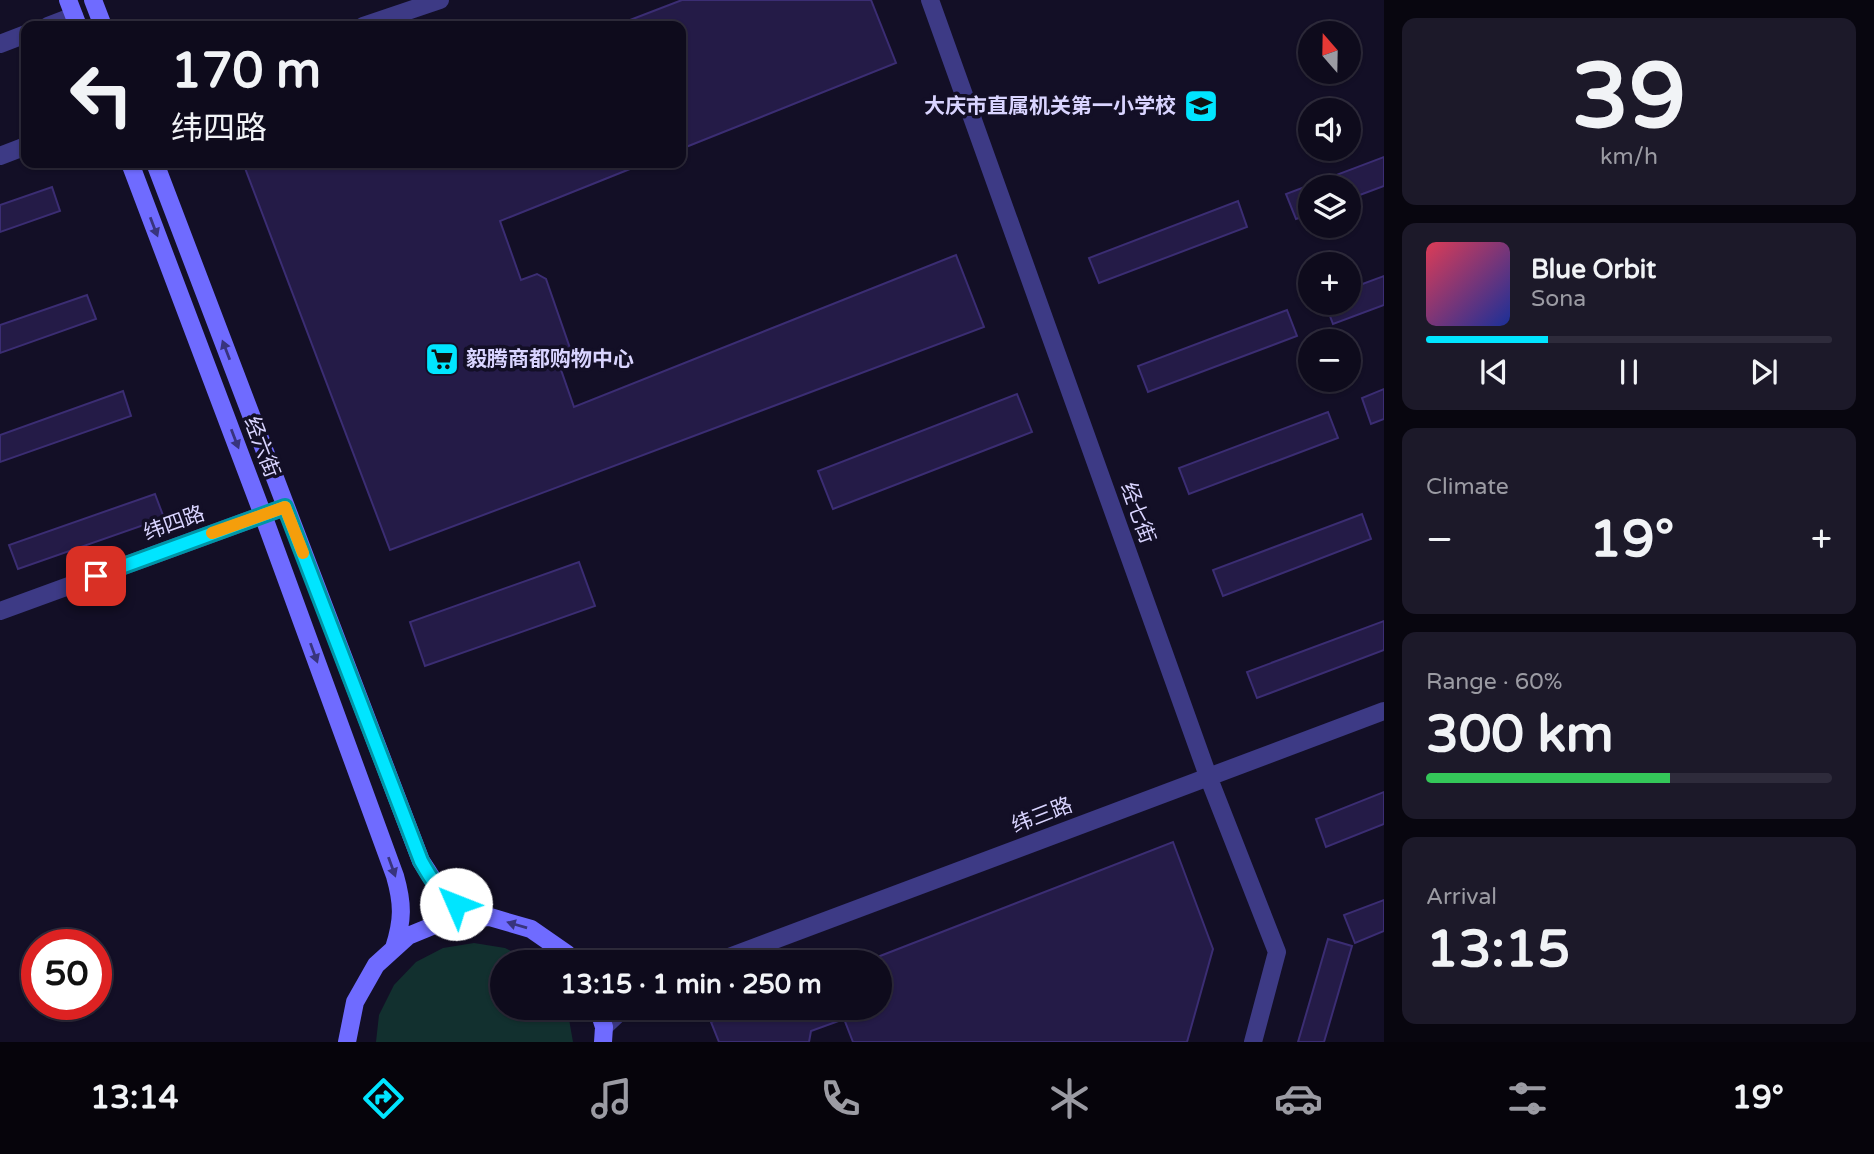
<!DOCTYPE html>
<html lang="en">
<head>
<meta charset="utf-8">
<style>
	body { margin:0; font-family:"Varela Round","Noto Sans SC",sans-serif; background:#1c1929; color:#f1f3f6; height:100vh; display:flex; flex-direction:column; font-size:26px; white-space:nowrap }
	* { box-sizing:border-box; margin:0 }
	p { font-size:23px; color:#9b9ba3 }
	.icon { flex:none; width:38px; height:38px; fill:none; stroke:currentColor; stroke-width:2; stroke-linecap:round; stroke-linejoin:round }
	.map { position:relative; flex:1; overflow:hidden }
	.side { display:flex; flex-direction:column; gap:18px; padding:18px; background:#08060f; width:490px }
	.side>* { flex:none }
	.top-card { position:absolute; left:21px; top:21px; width:665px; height:147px; border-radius:14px; box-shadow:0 2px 5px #0004,0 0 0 2px #2e2b3b; background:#0e0b1c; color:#f1f3f6; overflow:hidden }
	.needle { width:46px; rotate:340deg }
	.buttons { position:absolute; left:1298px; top:21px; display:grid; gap:14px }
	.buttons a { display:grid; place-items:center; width:63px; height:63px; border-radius:50%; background:#0e0b1c; box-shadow:0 2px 5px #0004,0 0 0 2px #2e2b3b; font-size:35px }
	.speed { position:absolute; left:21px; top:929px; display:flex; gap:14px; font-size:35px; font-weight:700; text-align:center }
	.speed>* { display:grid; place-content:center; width:91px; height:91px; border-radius:50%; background:#0e0b1c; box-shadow:0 2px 5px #0004,0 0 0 2px #2e2b3b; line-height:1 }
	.speed .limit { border:10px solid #d22; background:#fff; color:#111 }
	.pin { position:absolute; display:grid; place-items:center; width:60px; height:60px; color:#fff; margin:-30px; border-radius:14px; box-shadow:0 4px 10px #0006 }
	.me { position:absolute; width:77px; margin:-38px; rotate:314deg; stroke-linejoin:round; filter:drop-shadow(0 0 5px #0008) }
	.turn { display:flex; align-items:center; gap:24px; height:147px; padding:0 35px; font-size:32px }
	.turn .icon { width:91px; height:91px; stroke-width:2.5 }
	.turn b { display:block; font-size:49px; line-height:60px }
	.big { font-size:52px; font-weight:700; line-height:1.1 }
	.side .card { flex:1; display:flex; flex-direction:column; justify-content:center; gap:10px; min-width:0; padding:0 24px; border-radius:14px; background:#1c1929 }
	.side .dial { align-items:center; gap:0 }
	.dial b { font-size:91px; line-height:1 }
	.song { display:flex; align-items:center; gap:21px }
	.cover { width:84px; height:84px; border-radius:10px; background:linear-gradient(135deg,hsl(350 70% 55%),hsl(230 70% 35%)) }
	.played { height:7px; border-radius:4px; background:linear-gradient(90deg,#00e5ff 30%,#2e2b3b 30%) }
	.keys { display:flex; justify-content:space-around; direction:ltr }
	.heat { display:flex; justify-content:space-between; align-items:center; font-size:38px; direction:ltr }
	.charge { height:10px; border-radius:5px; background:linear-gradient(90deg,#34c759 60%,#2e2b3b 0) }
	.trip { position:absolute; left:490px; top:950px; width:402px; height:70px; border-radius:35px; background:#0e0b1c; box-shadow:0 2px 5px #0004,0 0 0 2px #2e2b3b; font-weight:700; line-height:70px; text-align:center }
	.menu { display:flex; height:112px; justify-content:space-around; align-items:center; background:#06040b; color:#9b9ba3 }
	.menu .icon { width:49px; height:49px }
	.menu .selected { color:#00e5ff }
	.menu b { font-size:32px; color:#f1f3f6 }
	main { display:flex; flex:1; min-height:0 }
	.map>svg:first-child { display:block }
	.green { fill:#12302f }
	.building { fill:#241b47; stroke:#3b2d73; stroke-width:2 }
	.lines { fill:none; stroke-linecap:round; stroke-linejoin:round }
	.street { stroke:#3d3a85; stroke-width:18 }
	.secondary { stroke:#6f6bff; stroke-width:18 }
	.oneway { fill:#38347d }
	.route-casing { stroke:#0095a6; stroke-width:18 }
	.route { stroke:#00e5ff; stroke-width:12 }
	.slow { stroke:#f59e0b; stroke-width:12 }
	.labels { text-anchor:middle; stroke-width:7; stroke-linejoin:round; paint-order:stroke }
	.poi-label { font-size:21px; font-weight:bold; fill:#d9d4ff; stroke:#130f26; text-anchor:end }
	.street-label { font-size:21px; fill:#d9d4ff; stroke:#130f26 }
</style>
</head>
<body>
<main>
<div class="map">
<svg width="1384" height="1042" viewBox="0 0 1384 1042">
	<rect width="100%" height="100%" fill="#130f26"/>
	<path class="green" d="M474,943L505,948L533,962H502V1008H567L573,1042H376L379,1015L394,985L416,962L443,948Z"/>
	<path class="building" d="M682,0H871L896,63L681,149V26L617,25Z
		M1384,157V186L1349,199V187H1311V214L1296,219L1286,194Z
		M259,163H645L500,221L521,280L537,274L546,279L572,354L559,364L574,407L956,255L984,327L390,550L245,168Z
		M52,187L60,211L0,232V205Z
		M1238,201L1247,227L1099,283L1089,258Z
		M1384,276V305L1333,324L1325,303H1349V289Z
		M87,295L96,319L0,353V325Z
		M1287,310L1297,336L1148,392L1138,366Z
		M1384,389V419L1371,424L1362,398Z
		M123,391L131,416L0,462V435Z
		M1017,394L1032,432L833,509L818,471Z
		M1328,412L1338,438L1189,494L1179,468Z
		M155,494L164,518L18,569L9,545Z
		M1362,514L1371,539L1223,596L1213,570Z
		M579,562L595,606L425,666L410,622Z
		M1384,621V650L1257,698L1247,672Z
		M1384,792V824L1326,847L1316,819Z
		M1173,842L1213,949L1187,1042H853L844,1019L811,1031L809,1042H719L711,1022L747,1008H880V956Z
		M1384,900V931L1355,943L1344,915Z
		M1328,939L1352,946L1324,1042H1298Z"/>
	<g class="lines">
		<path class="street" d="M930,0L1208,776L1277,952L1253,1042
			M48,26L74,16
			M363,26L440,0
			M0,44L26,34
			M0,156L26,146
			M0,611L285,507
			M716,962L1384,711
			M604,1027L624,1008"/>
		<path class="secondary" d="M68,0L78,26
			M93,0L103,26
			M130,163L263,515L395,876C403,904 403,920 394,948
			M155,163L421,861L443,895L481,918
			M598,1008L604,1027L603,1042
			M347,1042L355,1002L376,965L408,936L447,920L490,917L531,929L567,954L573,962"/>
	</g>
	<defs><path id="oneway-solid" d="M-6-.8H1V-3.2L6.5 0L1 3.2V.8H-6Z" transform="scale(1.75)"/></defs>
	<g class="oneway">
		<use href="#oneway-solid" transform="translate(154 227) rotate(69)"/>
		<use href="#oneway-solid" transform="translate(226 350) rotate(-111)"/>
		<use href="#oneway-solid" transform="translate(235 439) rotate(69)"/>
		<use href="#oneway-solid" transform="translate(314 653) rotate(70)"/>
		<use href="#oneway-solid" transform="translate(392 867) rotate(70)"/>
		<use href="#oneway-solid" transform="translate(517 925) rotate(-164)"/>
	</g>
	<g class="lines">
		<g class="route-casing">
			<path id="route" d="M96,576L285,507L421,861C431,879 439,892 456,904"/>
		</g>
		<use href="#route" class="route"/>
		<path class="slow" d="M212,533L285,507L303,553"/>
	</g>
	<defs>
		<g id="school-square" transform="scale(1.75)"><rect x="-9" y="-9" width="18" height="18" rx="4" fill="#00e5ff" stroke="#130f26"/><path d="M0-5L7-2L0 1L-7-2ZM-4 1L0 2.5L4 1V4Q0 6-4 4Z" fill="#111"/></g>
		<g id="supermarket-square" transform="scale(1.75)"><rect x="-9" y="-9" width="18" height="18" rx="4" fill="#00e5ff" stroke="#130f26"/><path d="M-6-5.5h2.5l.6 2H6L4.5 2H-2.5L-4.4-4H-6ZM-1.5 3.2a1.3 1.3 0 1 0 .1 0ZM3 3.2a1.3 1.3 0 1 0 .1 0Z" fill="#111"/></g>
	</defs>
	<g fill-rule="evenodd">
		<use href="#school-square" x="1201" y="106"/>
		<use href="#supermarket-square" x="442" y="359"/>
	</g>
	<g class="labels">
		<g class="poi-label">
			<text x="1176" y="113">大庆市直属机关第一小学校</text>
			<text x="466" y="366" text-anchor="start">毅腾商都购物中心</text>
		</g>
		<g class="street-label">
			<text transform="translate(262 447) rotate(69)" y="7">经六街</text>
			<text transform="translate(1138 513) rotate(70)" y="7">经七街</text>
			<text transform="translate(174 523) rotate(-20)" y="7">纬四路</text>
			<text transform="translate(1042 815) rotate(-21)" y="7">纬三路</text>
		</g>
	</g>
</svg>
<div class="buttons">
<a><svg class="needle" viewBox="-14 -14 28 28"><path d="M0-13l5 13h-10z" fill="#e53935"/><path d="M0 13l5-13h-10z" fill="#9b9ba3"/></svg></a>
<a><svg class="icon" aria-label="sound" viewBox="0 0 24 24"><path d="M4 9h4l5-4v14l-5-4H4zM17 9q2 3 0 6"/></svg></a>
<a><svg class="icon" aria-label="layers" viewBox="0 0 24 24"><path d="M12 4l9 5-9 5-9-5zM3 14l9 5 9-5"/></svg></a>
<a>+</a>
<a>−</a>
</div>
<div class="speed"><div class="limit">50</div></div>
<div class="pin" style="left:96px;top:576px;background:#d93025"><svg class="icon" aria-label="arrive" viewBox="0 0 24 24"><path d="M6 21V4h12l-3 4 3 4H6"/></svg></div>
<svg class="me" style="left:456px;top:904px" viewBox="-20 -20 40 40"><circle r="19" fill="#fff"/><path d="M0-13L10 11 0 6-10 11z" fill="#00e5ff"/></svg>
<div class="trip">13:15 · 1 min · 250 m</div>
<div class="top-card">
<div class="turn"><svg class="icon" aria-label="left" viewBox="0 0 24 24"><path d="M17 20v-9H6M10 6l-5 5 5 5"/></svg><div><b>170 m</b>纬四路</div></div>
</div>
</div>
<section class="side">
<div class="card dial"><b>39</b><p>km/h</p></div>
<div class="card">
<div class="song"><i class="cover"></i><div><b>Blue Orbit</b><p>Sona</p></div></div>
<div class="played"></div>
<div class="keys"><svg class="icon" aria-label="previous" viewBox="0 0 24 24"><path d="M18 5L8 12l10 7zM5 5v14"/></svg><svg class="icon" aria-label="pause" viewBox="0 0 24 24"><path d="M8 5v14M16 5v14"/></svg><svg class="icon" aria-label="next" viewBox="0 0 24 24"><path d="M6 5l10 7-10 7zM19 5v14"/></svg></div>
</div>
<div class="card"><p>Climate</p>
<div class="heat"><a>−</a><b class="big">19°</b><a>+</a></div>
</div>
<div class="card"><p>Range · 60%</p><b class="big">300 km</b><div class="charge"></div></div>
<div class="card"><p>Arrival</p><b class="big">13:15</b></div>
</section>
</main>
<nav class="menu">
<b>13:14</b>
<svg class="icon selected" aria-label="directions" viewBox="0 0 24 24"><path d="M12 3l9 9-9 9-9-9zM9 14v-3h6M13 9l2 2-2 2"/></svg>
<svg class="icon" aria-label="music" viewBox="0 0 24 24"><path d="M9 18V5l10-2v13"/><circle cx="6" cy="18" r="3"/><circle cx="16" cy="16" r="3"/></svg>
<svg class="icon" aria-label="phone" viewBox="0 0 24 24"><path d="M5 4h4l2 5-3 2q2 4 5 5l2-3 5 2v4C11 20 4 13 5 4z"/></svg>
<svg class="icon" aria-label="climate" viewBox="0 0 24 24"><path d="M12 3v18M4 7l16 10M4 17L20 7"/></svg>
<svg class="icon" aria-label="car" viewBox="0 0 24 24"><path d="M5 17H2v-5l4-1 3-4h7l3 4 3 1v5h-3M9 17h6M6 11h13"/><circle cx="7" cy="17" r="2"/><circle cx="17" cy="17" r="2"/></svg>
<svg class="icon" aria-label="filters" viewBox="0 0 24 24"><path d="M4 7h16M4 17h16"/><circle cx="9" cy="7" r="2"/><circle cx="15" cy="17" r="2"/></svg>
<b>19°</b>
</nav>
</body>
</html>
